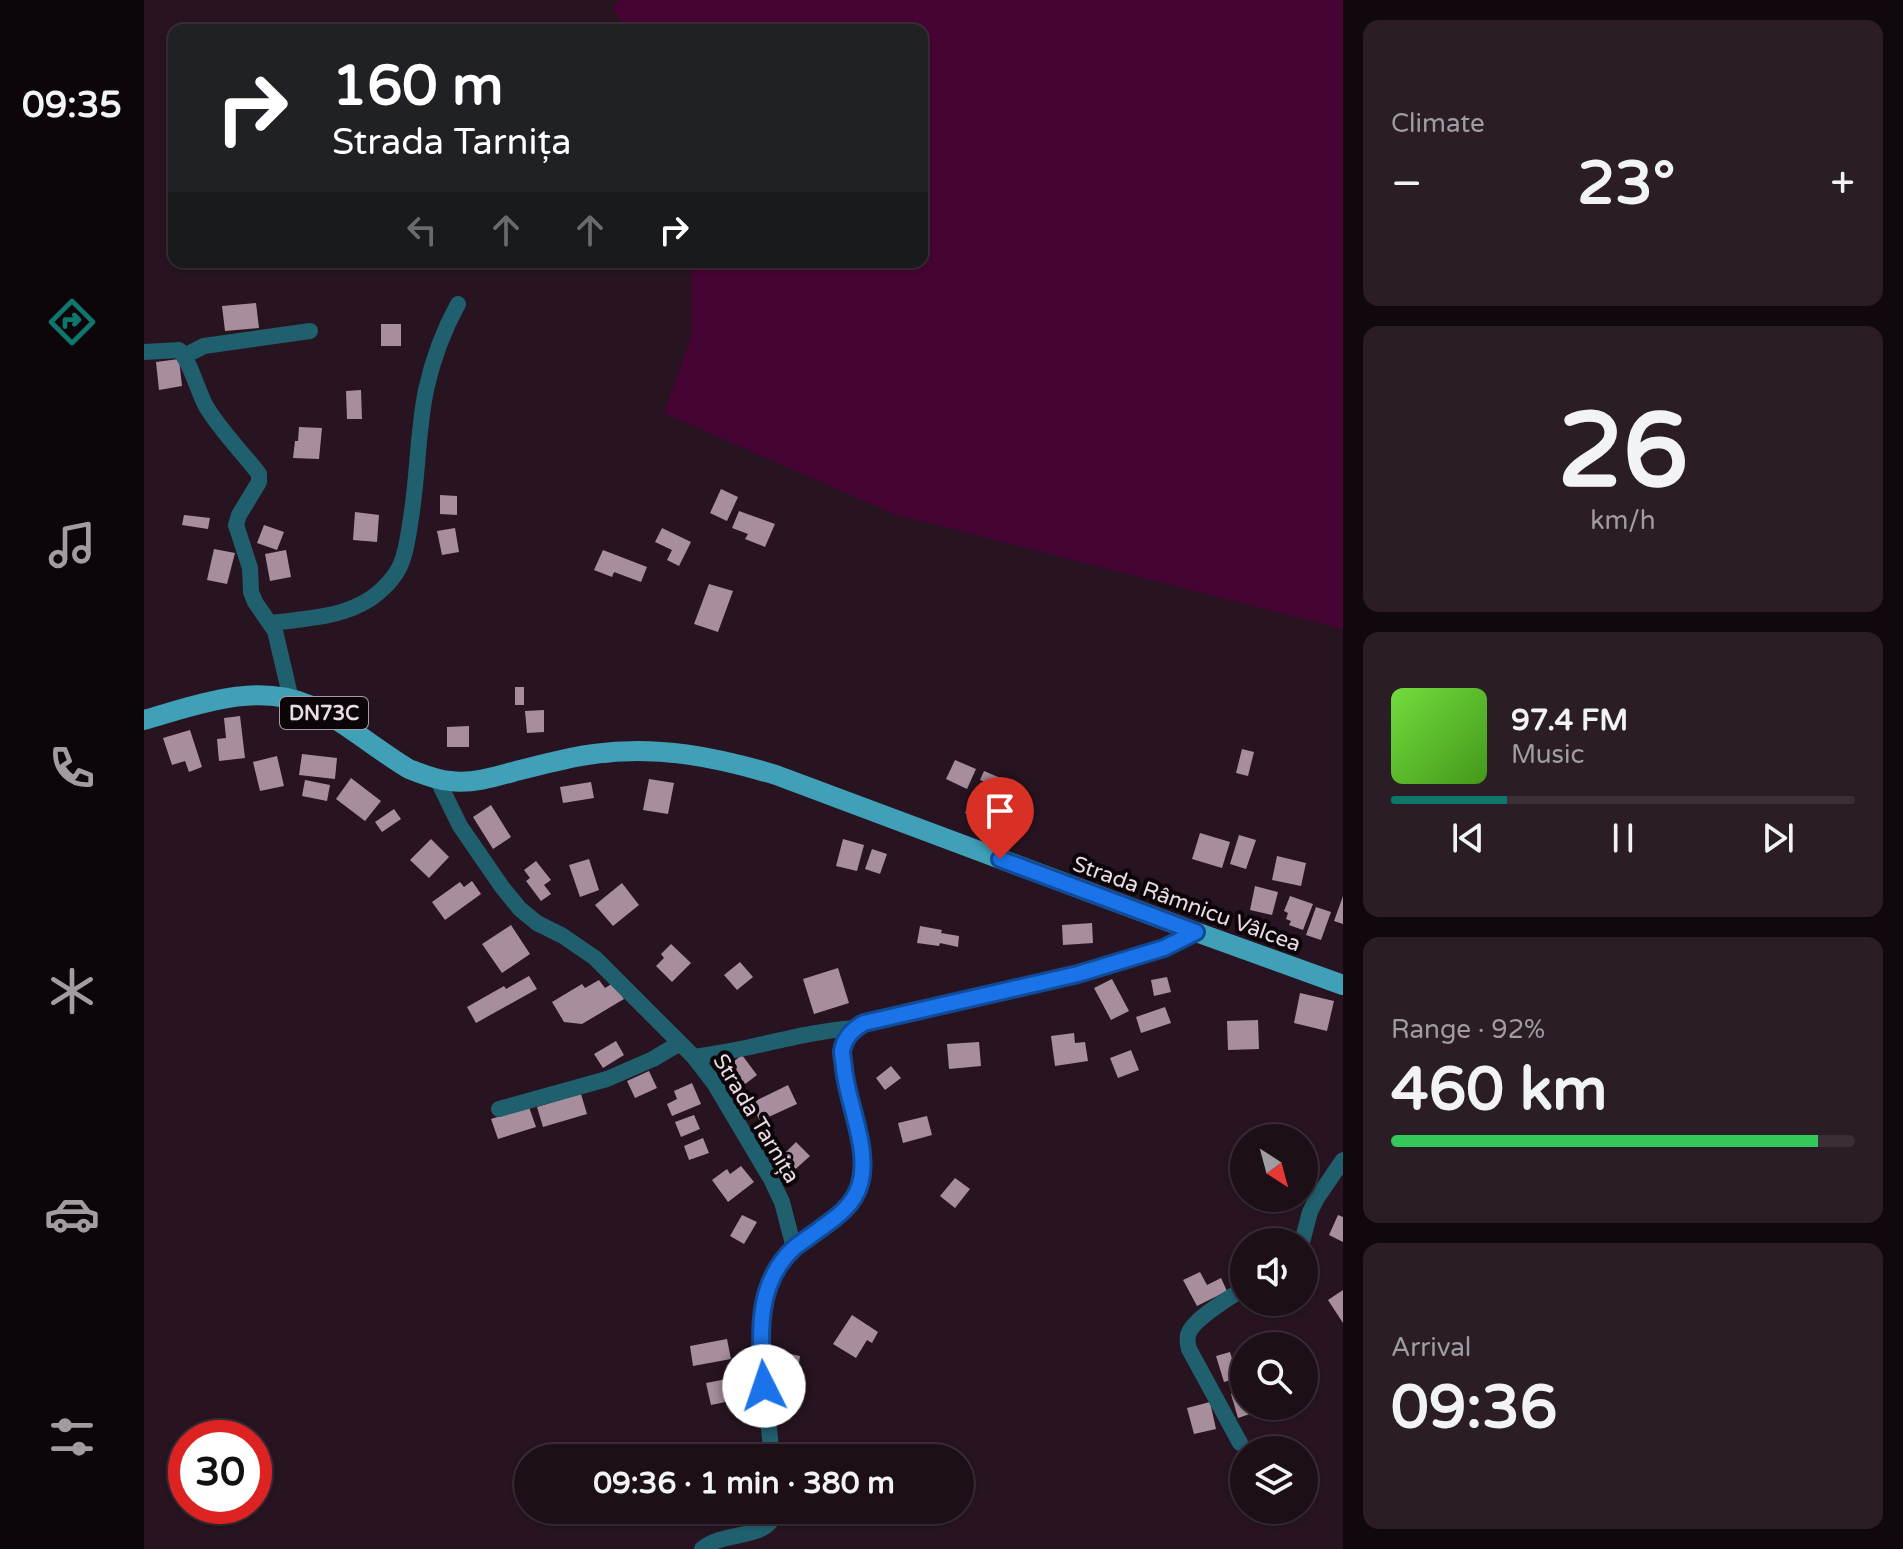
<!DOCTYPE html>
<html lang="en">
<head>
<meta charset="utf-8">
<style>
	body { margin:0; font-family:"Varela Round",sans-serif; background:#2a1d25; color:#f1f3f6; height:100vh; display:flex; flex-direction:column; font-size:30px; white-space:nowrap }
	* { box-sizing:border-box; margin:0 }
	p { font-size:26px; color:#a09ca2 }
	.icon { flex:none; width:44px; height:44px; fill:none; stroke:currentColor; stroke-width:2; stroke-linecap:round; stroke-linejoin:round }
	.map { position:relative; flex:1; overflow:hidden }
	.panel { display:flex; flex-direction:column; gap:20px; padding:20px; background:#10080d; width:560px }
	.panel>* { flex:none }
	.banner { position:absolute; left:24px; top:24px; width:760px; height:244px; border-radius:16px; box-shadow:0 2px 6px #0004,0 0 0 2px #3b2f37; background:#202124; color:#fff; overflow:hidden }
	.needle { width:52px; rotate:144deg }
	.fabs { position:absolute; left:1086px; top:1124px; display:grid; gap:16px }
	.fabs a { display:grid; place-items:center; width:88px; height:88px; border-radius:50%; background:#1d0f18; box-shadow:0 2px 6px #0004,0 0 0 2px #3b2f37; font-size:40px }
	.speed { position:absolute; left:24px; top:1420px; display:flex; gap:16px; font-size:40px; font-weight:700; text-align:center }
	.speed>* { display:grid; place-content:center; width:104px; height:104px; border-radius:50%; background:#1d0f18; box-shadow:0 2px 6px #0004,0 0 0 2px #3b2f37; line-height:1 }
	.speed .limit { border:12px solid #d22; background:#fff; color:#111 }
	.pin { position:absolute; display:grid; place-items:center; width:68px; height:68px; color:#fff; margin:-82px -34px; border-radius:50% 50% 50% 0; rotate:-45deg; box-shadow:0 0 8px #0007 }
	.pin .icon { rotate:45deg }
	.me { position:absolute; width:88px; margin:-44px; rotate:356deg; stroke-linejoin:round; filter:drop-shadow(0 0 6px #0008) }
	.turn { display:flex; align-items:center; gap:28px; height:168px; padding:0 32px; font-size:36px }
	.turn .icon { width:104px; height:104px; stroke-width:2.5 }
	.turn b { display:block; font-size:56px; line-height:68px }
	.lanes { display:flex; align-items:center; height:76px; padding:0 32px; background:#0003; justify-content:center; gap:40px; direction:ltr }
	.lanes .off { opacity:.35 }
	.big { font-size:60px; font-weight:700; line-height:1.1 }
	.panel .tile { flex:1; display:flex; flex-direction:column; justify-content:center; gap:12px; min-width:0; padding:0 28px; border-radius:16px; background:#2a1d25 }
	.panel .dial { align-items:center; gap:0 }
	.dial b { font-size:104px; line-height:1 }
	.song { display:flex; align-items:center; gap:24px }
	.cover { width:96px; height:96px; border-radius:12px; background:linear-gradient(135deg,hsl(100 70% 55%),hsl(100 70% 35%)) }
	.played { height:8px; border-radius:4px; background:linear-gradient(90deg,#0f766e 25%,#3b2f37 25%) }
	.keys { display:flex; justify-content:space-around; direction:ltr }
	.heat { display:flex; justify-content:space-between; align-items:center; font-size:44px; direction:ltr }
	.charge { height:12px; border-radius:6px; background:linear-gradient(90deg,#34c759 92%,#3b2f37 0) }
	.trip { position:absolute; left:370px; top:1444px; width:460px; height:80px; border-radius:40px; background:#1d0f18; box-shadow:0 2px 6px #0004,0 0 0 2px #3b2f37; font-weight:700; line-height:80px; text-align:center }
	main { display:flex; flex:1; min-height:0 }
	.menu { display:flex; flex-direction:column; width:144px; justify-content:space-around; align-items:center; background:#0c060a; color:#a09ca2 }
	.menu .icon { width:56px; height:56px }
	.menu .current { color:#0f766e }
	.menu b { font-size:36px; color:#f1f3f6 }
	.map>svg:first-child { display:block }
	.green { fill:#460434 }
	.building { fill:#a88e9d }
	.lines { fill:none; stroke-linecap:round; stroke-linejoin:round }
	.street { stroke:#205f6e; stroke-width:16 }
	.primary { stroke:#3fa0b7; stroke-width:20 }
	.route-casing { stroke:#114b97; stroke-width:20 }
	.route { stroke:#1a73e8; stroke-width:14 }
	.labels { text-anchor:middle; stroke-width:8; stroke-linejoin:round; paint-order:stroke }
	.shield { fill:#0b0408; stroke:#a79ba2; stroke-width:2 }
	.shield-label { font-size:20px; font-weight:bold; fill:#eadce4 }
	.street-label { font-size:22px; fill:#eadce4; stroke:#0b0408 }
</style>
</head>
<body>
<main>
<nav class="menu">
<b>09:35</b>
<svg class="icon current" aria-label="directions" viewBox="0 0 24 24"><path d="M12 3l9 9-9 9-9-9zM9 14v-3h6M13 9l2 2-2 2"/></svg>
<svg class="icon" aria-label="music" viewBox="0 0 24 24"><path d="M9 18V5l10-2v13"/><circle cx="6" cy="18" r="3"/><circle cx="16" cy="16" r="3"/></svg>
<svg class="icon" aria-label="phone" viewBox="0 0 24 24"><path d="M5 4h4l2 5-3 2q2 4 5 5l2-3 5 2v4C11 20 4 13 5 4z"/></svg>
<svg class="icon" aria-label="climate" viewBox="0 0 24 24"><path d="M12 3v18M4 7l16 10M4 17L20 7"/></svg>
<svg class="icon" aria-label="car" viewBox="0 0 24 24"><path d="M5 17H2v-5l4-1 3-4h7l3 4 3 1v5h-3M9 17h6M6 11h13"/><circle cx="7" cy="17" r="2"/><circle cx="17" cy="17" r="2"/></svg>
<svg class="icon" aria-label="filters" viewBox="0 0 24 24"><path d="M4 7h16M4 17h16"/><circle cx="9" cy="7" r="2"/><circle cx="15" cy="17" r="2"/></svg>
</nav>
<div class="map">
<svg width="1199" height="1549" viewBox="0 0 1199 1549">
	<rect width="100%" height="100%" fill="#271420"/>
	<path class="green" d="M475,0H1199V629L750,514L520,413L548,334L547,262H778V30H483L469,9Z"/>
	<path class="building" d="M112,303L115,328L81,331L78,306Z
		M237,324H257V346H237Z
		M35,359L38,386L15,390L12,362Z
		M217,390L218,419H203L202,391Z
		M155,427L178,428L175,459L149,458L151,441H154Z
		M577,489L594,497L583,521L566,513Z
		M296,495L313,496V515L296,514Z
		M595,511L631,524L621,547L601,539L604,534L588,528Z
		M211,512L235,515L233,542L209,540Z
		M40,515L66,518L64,529L38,525Z
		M120,525L140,532L133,550L113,543Z
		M311,528L315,552L298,555L293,531Z
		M518,528L547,542L535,566L523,560L528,550L511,542Z
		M70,549L91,553L83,584L63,580Z
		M142,550L147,577L126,581L121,554Z
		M459,550L503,567L497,582L470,572L468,577L450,570Z
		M565,584L589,591L574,632L550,624Z
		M371,687H380V705H371Z
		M400,710V732L383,733L381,711Z
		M96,716L101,758L75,761L73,739L82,738L80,718Z
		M325,726V747H303V727Z
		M46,730L58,767L45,772L41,761L28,765L19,738Z
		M1098,749L1110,752L1104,776L1092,773Z
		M158,754L193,758L191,779L155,775Z
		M133,756L140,786L116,791L109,762Z
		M811,760L832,769L823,789L802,779Z
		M840,771L873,785L864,806L852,801L857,789L836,780Z
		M207,778L237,801L221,821L192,799Z
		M505,779L530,783L524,814L499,810Z
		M161,780L186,785L183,801L158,796Z
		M447,782L450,798L419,803L416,787Z
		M831,790L849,798L838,821L821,813Z
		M347,805L367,837L349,849L329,817Z
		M250,809L257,819L238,832L231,822Z
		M1056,833L1086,842L1078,868L1048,859Z
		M1095,835L1112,840L1102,869L1086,864Z
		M287,839L305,857L285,878L266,860Z
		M699,839L720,845L713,871L692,866Z
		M728,849L743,854L736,874L721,869Z
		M1133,856L1162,863L1157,886L1128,880Z
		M445,859L455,890L436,897L425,865Z
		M392,861L407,880L400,885L407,894L397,901L382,881L386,878L380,870Z
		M328,881L337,894L301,920L288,902L316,882L320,887Z
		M478,883L495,905L469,926L451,905Z
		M1111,886L1134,892L1128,915L1106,910Z
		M1146,896L1169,904L1159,930L1145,925L1147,921L1142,919L1144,913L1140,911Z
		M1199,896V924L1190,921Z
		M1172,907L1187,912L1177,940L1162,935Z
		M948,923L949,943L919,945L918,925Z
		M367,925L386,954L358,973L338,944Z
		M776,926L798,930L797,933L815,936L814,947L796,943L795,946L773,943Z
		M527,944L547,963L528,982L512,966L520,958L517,954Z
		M596,962L609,977L593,990L580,975Z
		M694,968L705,1003L670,1014L659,979Z
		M385,976L393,989L332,1023L323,1007L360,986L362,989Z
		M1023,977L1027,992L1010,996L1007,980Z
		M968,979L985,1011L967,1020L950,988Z
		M455,980L461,988L469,983L480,999L438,1024L420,1022L408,1002L438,984L441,988Z
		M1156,993L1190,1001L1183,1031L1150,1023Z
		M1021,1007L1027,1023L997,1033L992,1017Z
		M1114,1020L1115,1049L1084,1050L1083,1021Z
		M930,1033L931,1043L941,1042L944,1061L911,1066L907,1036Z
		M472,1041L480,1055L459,1068L450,1054Z
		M835,1042L837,1066L805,1069L803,1044Z
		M987,1050L995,1070L974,1078L966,1058Z
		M598,1055L613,1075L592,1091L577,1071Z
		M747,1066L757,1078L741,1090L732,1078Z
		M505,1071L513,1088L491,1098L483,1081Z
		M548,1083L557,1104L528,1116L523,1104L533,1099L530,1091Z
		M644,1085L653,1104L616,1121L607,1103Z
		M437,1094L443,1114L399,1127L393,1107Z
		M385,1107L392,1127L354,1139L347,1119Z
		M550,1115L556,1129L537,1137L531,1122Z
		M783,1116L788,1135L759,1143L754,1123Z
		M559,1138L565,1153L545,1160L540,1146Z
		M652,1142L666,1156L645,1175L632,1162Z
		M597,1166L610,1182L584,1202L568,1180L583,1169L586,1174Z
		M811,1178L826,1189L811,1208L796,1196Z
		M598,1215L613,1222L600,1244L586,1236Z
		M1194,1215L1199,1217V1242L1185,1235Z
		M1056,1272L1063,1285L1077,1278L1083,1291L1053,1306L1039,1280Z
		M1199,1290V1323L1184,1300Z
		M708,1315L734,1332L728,1343L723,1340L712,1358L689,1344Z
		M583,1339L587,1359L549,1366L546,1346Z
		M632,1351L656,1356L654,1369L629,1365Z
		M1086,1352L1094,1378L1080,1382L1072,1356Z
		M588,1378L589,1383L593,1382L596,1399L567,1405L562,1383Z
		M1100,1390V1406H1107L1109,1413L1094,1418L1087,1394Z
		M1066,1402L1072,1429L1050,1434L1043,1408Z"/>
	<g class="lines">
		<path class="street" d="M0,352L35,350C48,364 53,391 63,408C78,432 98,452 115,474V482L95,515L92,525L106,568L107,592L111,602L131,631L147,699
			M40,356L60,346L166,331
			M128,623C156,619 191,618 217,604C232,597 249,581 256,566C262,553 264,538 266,524C274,480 273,434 282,390C289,358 298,333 314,304
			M293,779L316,826L358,887L376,909L393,923L419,936L451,958L550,1057L570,1083L627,1179L638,1202L650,1248
			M550,1057C569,1054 587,1051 606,1047C642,1039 673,1031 710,1028
			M355,1109L463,1079L509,1059L536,1043
			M1158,1242L1166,1212L1173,1198L1199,1160
			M1096,1443L1045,1349C1044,1345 1043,1340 1044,1335C1048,1319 1086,1298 1100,1288
			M628,1458C625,1427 621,1397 619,1366C617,1350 615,1333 617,1317C620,1292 633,1263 652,1247C674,1228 708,1215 716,1184C726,1148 704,1105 700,1069C700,1064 698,1056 698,1051C700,1038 709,1029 720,1023L934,974L1020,948L1052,932
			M558,1549C582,1529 625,1542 632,1510"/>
		<path class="primary" d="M0,720C53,705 111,682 165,705C197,719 233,750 265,769C278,774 292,780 306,781C328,784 351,777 372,771C398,765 424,757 450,754C513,745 572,757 632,775L1052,932L1199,985"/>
	</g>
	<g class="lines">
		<g class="route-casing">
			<path id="route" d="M620,1386C616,1337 610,1284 651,1247C659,1241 668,1235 676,1229C693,1217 710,1205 716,1184C726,1149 704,1105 700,1069C700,1064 698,1057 698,1051C700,1038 709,1029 720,1023L934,974L1020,948L1052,932L856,859"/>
		</g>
		<use href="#route" class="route"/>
	</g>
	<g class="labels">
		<rect class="shield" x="136" y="697" width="88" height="32" rx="6"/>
		<g class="shield-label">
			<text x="180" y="720">DN73C</text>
		</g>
		<g class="street-label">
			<text transform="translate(1043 903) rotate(20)" y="8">Strada Râmnicu Vâlcea</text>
			<text transform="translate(613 1118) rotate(59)" y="8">Strada Tarnița</text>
		</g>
	</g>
</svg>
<div class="fabs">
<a><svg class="needle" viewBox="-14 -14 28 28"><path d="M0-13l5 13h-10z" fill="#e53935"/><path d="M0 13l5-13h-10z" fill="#a09ca2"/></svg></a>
<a><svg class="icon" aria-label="sound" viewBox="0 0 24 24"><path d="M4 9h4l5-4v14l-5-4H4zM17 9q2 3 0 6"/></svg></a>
<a><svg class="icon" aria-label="search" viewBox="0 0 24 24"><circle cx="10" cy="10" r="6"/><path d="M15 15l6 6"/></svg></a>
<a><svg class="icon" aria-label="layers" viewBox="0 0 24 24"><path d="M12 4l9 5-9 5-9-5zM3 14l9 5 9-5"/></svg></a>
</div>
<div class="speed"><div class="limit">30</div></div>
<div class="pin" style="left:856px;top:859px;background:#d93025"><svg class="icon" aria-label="arrive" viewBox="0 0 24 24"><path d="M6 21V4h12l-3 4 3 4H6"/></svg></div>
<svg class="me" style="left:620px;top:1386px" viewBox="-20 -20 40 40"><circle r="19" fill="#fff"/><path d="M0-13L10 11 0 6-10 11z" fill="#1a73e8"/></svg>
<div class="trip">09:36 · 1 min · 380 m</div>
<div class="banner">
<div class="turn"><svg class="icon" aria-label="right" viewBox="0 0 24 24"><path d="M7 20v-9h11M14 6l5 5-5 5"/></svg><div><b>160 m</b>Strada Tarnița</div></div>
<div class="lanes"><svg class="icon off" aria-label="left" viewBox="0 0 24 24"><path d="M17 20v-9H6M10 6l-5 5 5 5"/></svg><svg class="icon off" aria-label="ahead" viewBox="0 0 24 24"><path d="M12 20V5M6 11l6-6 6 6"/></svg><svg class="icon off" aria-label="ahead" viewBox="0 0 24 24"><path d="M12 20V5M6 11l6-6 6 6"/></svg><svg class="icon" aria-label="right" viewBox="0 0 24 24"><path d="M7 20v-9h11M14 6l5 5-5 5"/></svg></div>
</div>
</div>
<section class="panel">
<div class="tile"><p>Climate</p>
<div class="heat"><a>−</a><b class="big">23°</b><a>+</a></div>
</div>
<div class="tile dial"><b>26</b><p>km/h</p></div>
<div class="tile">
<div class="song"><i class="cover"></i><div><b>97.4 FM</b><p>Music</p></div></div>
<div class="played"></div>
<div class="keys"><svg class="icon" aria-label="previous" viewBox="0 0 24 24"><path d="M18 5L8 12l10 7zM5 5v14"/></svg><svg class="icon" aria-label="pause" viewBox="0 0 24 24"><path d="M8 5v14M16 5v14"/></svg><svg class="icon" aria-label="next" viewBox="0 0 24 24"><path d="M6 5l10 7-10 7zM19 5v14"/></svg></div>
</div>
<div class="tile"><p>Range · 92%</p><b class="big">460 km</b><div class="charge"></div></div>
<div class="tile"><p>Arrival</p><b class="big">09:36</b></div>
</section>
</main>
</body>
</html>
